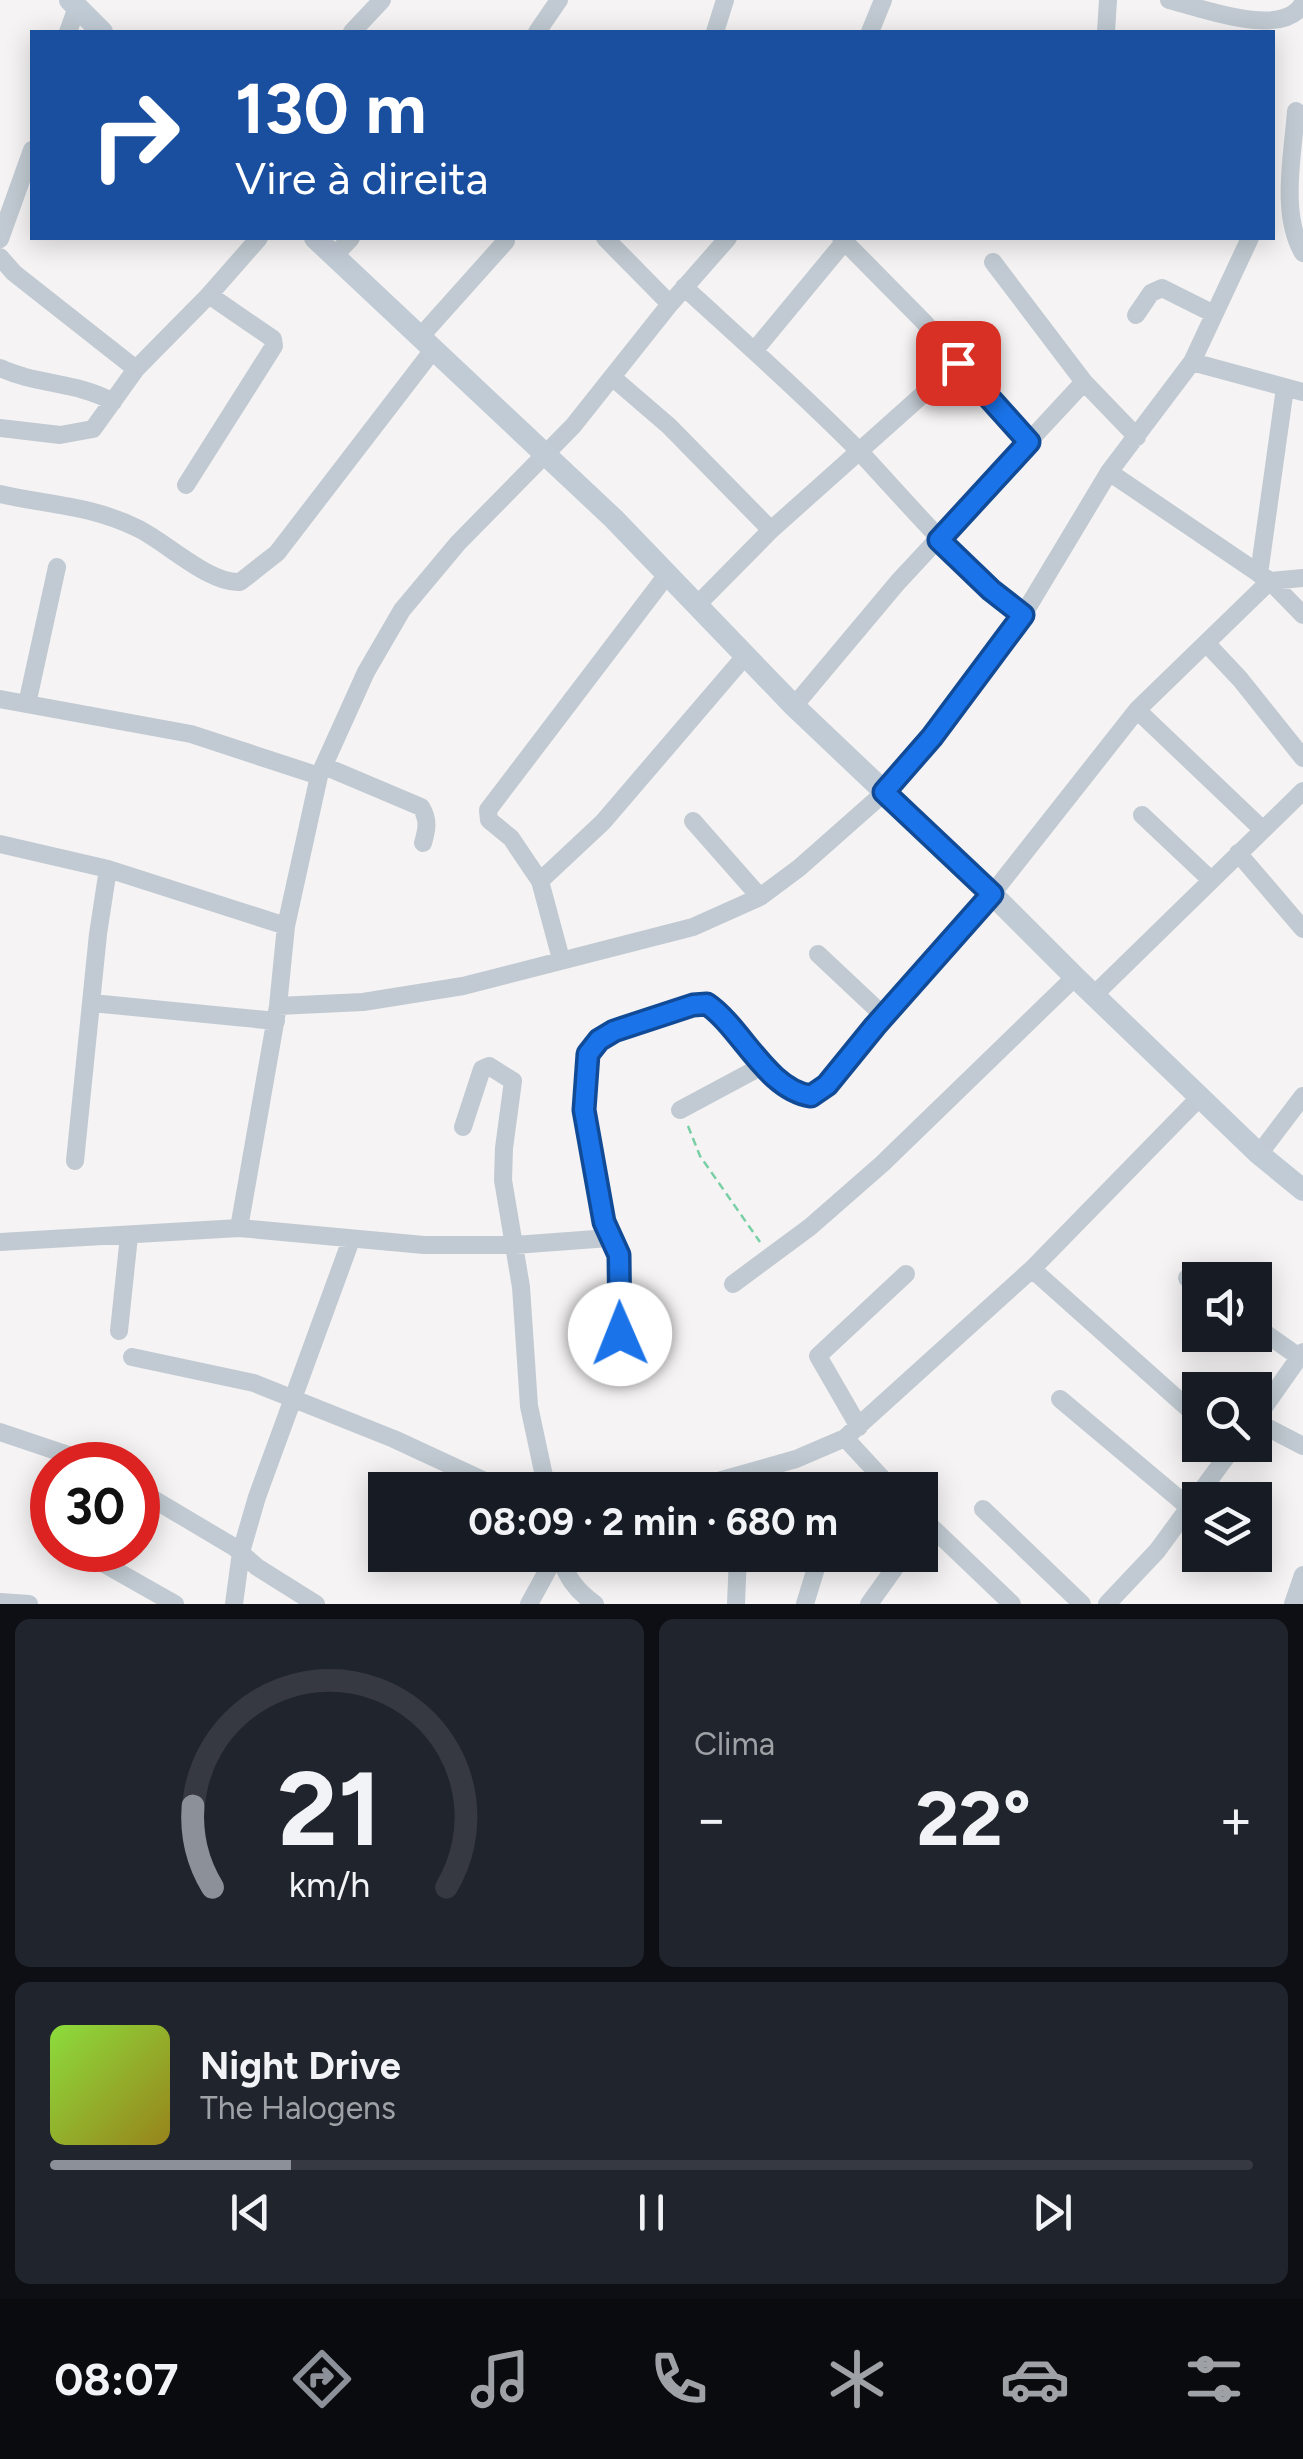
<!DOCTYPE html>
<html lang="pt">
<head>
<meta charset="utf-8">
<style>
	body { margin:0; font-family:Figtree,sans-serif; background:#20242c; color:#f1f3f6; height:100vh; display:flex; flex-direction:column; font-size:38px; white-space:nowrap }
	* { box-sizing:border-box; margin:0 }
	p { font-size:32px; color:#9ea1a6 }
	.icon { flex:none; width:55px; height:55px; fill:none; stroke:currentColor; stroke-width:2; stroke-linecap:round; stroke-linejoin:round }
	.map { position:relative; height:1604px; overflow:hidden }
	.side { display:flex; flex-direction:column; gap:15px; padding:15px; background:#0d0f14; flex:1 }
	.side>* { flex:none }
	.banner { position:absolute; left:30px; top:30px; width:1245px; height:210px; border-radius:0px; box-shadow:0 5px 25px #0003; background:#1a4fa0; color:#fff; overflow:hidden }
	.buttons { position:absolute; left:1182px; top:1262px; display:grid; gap:20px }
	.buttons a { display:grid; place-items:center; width:90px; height:90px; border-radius:0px; background:#171b24; box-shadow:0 5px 25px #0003; font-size:50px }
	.speed { position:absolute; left:30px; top:1442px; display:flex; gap:20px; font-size:50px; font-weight:700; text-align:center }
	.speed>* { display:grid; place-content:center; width:130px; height:130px; border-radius:50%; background:#171b24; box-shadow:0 5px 25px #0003; line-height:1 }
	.speed .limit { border:15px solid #d22; background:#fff; color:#111 }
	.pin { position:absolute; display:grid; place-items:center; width:85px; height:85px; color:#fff; margin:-42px; border-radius:20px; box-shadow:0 5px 15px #0006 }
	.me { position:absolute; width:110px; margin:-55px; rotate:359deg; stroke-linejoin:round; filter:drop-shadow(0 0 8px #0008) }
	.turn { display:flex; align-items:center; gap:35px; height:210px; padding:0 40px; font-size:45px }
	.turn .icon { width:130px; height:130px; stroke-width:2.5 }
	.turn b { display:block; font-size:70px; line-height:85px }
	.big { font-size:75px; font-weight:700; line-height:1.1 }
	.side .tile { flex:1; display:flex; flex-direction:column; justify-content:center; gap:15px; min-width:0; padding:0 35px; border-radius:15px; background:#20242c }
	.side .dial { align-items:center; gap:0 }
	.dial svg { height:260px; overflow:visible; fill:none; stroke:#363941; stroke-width:7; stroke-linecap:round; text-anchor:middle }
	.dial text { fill:#f1f3f6; stroke:none }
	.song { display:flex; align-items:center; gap:30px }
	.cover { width:120px; height:120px; border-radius:15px; background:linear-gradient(135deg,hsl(90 70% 55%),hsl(50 70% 35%)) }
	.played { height:10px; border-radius:5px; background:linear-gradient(90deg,#8c9099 20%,#363941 20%) }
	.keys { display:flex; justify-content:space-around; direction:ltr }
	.heat { display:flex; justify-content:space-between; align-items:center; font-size:55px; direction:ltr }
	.side .tiles { flex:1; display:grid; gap:15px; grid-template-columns:1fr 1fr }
	.tile:last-child { grid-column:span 2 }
	.trip { position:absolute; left:368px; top:1472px; width:570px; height:100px; border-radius:0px; background:#171b24; box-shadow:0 5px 25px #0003; font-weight:700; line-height:100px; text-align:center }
	.tabs { display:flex; height:160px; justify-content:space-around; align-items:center; background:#090b0e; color:#9ea1a6 }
	.tabs .icon { width:70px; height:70px }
	.tabs .current { color:#8c9099 }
	.tabs b { font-size:45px; color:#f1f3f6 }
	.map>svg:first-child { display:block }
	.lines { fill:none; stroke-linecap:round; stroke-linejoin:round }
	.path { stroke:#7ad0a6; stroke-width:2.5; stroke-dasharray:8 5; stroke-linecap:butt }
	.street { stroke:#c1cad2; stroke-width:18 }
	.secondary { stroke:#c1cbd6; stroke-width:22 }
	.route-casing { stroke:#114b97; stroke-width:25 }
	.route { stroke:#1a73e8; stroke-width:18 }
</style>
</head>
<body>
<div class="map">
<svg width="1303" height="1604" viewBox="0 0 1303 1604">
	<rect width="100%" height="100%" fill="#f5f3f3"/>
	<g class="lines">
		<path class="path" d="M688,1126L700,1156L760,1242"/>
		<path class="street" d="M1169,0C1202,8 1284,40 1303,3
			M68,32L77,7
			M352,32L382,0
			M537,32L559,0
			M715,32L725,0
			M870,32L883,0
			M1106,32L1108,0
			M1296,111C1293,154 1280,214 1303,253
			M605,238L670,304
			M841,238L923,321L1029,441
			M0,239L32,150
			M335,255L351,238
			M0,257L14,273L136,369
			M993,262L1084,382L1137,437
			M684,287C743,341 803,394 859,451C912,508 961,567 1023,615
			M1136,315L1151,293L1162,288L1214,314
			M421,336L506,241
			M754,351L845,241
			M1192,362L1303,392
			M0,368C36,385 79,382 113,402
			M612,377L669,426L771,530
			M0,428L60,435L93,429L136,369L209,295L259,238
			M1109,472L1270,581L1303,615
			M186,485L274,346L273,339L209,295
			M0,494C48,505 90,505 137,528C165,541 209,584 240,582L277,553L433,350
			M1259,574L1285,388
			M666,576L488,810L489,820L511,838L540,881L603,822L746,655
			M696,606L771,530L958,363
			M1207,644L1240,679L1303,758
			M0,699L191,734L319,776
			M27,704L57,567
			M794,706L898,582L1084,382
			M1137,710L1263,830
			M324,766L421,807C429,820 427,829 423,843
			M1142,815L1211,880
			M693,821L760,897
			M0,844L108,869L286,926
			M1238,853L1303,929
			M540,881L561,959
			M818,954L884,1016
			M1094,995L1303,791
			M92,1003L276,1021
			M278,1006L363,1002L463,986L693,927L760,897L799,868L885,792L932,737L1023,615L1109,472L1192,362L1250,238
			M680,1110L764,1065
			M463,1127L482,1069L489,1066L513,1081L504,1148L503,1180L521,1287L529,1406L547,1490
			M1259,1154L1303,1096
			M75,1161L98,934L108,869
			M239,1228L278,1006L286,926L319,776L366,672L402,610L458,543L573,426L670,304L728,238
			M0,1242L239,1228L424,1245H515L609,1238
			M1032,1269L1200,1419
			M1187,1278L1200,1287
			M733,1284L810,1227L882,1164L1075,977
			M1255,1326L1299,1357
			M119,1331L129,1236
			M620,1334L619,1255L603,1222L583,1110L588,1054L599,1040L614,1031L693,1005L707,1004C722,1014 730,1027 741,1040C760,1061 778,1081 803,1095L820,1091L992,894L1137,710L1270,581L1303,578
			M132,1357L254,1383L394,1439L504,1490
			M1060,1399L1191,1509
			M1255,1420L1303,1352
			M1255,1421L1303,1446
			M859,1427L818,1356L906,1274
			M0,1432L98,1465
			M845,1438L893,1490
			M138,1490L234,1547L257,1567L316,1604
			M686,1490L796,1459L845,1438L1032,1269L1201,1096
			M983,1509L1082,1604
			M920,1516L1012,1604
			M85,1553L175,1604
			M559,1555C567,1577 575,1590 595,1604
			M0,1602L29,1604
			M234,1604L241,1552L257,1497L351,1240
			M529,1604L556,1555
			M736,1604L738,1555
			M805,1604L820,1555
			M869,1604L904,1555
			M1107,1604L1157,1551L1235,1445
			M1293,1604L1303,1575"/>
		<path class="secondary" d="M70,0L102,32
			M315,238L614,519L794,706L992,894L1075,977L1259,1154L1303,1190"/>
	</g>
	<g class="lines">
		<g class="route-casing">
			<path id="route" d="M620,1334L619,1255L604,1222L584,1110L588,1054L599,1040L614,1031L693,1005L707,1004C741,1027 767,1090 811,1096L827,1085L875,1026L992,894L884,792L932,737L1023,615L991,590L939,540L1029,442L958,363"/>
		</g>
		<use href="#route" class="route"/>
	</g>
</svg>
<div class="buttons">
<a><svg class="icon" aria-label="sound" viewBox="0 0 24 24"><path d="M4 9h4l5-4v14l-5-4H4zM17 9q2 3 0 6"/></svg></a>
<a><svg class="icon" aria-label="search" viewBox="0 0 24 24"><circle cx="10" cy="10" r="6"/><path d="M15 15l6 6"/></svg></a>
<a><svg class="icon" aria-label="layers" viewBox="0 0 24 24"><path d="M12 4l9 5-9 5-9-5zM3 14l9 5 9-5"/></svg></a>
</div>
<div class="speed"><div class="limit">30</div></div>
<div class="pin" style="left:958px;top:363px;background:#d93025"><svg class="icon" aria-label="arrive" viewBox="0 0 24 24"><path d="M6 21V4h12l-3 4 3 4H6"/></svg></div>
<svg class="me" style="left:620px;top:1334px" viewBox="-20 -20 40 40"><circle r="19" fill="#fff"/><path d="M0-13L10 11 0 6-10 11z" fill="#1a73e8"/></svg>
<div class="trip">08:09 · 2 min · 680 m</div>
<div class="banner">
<div class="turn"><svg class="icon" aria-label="right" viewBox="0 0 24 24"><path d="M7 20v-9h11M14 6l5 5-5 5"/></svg><div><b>130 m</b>Vire à direita</div></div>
</div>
</div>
<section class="side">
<div class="tiles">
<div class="tile dial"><svg viewBox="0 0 100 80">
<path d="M14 69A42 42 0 1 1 86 69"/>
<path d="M14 69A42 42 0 0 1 8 44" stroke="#8c9099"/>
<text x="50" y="56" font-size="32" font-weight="700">21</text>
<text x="50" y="72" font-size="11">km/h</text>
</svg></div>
<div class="tile"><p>Clima</p>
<div class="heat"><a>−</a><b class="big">22°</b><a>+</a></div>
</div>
<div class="tile">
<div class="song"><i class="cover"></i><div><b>Night Drive</b><p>The Halogens</p></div></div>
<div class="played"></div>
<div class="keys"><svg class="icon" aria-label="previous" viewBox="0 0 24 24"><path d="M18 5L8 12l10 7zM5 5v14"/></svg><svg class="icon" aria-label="pause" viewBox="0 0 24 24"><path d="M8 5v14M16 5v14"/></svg><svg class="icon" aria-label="next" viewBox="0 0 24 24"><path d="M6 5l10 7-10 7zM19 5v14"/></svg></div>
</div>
</div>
</section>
<nav class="tabs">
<b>08:07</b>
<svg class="icon current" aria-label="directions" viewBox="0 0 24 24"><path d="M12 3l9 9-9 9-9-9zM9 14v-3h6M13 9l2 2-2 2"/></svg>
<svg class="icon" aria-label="music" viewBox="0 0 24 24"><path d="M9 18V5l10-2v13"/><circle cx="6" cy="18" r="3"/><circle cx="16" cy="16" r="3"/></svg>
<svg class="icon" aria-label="phone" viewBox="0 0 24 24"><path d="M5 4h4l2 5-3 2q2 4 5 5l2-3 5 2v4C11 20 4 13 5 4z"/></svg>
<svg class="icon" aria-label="climate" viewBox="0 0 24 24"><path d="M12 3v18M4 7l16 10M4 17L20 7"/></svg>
<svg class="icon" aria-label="car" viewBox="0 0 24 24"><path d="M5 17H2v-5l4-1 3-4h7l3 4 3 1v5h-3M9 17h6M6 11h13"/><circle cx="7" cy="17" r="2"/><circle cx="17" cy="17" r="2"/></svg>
<svg class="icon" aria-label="filters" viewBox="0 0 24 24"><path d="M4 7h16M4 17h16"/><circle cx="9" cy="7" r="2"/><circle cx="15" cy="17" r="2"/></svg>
</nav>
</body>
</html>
